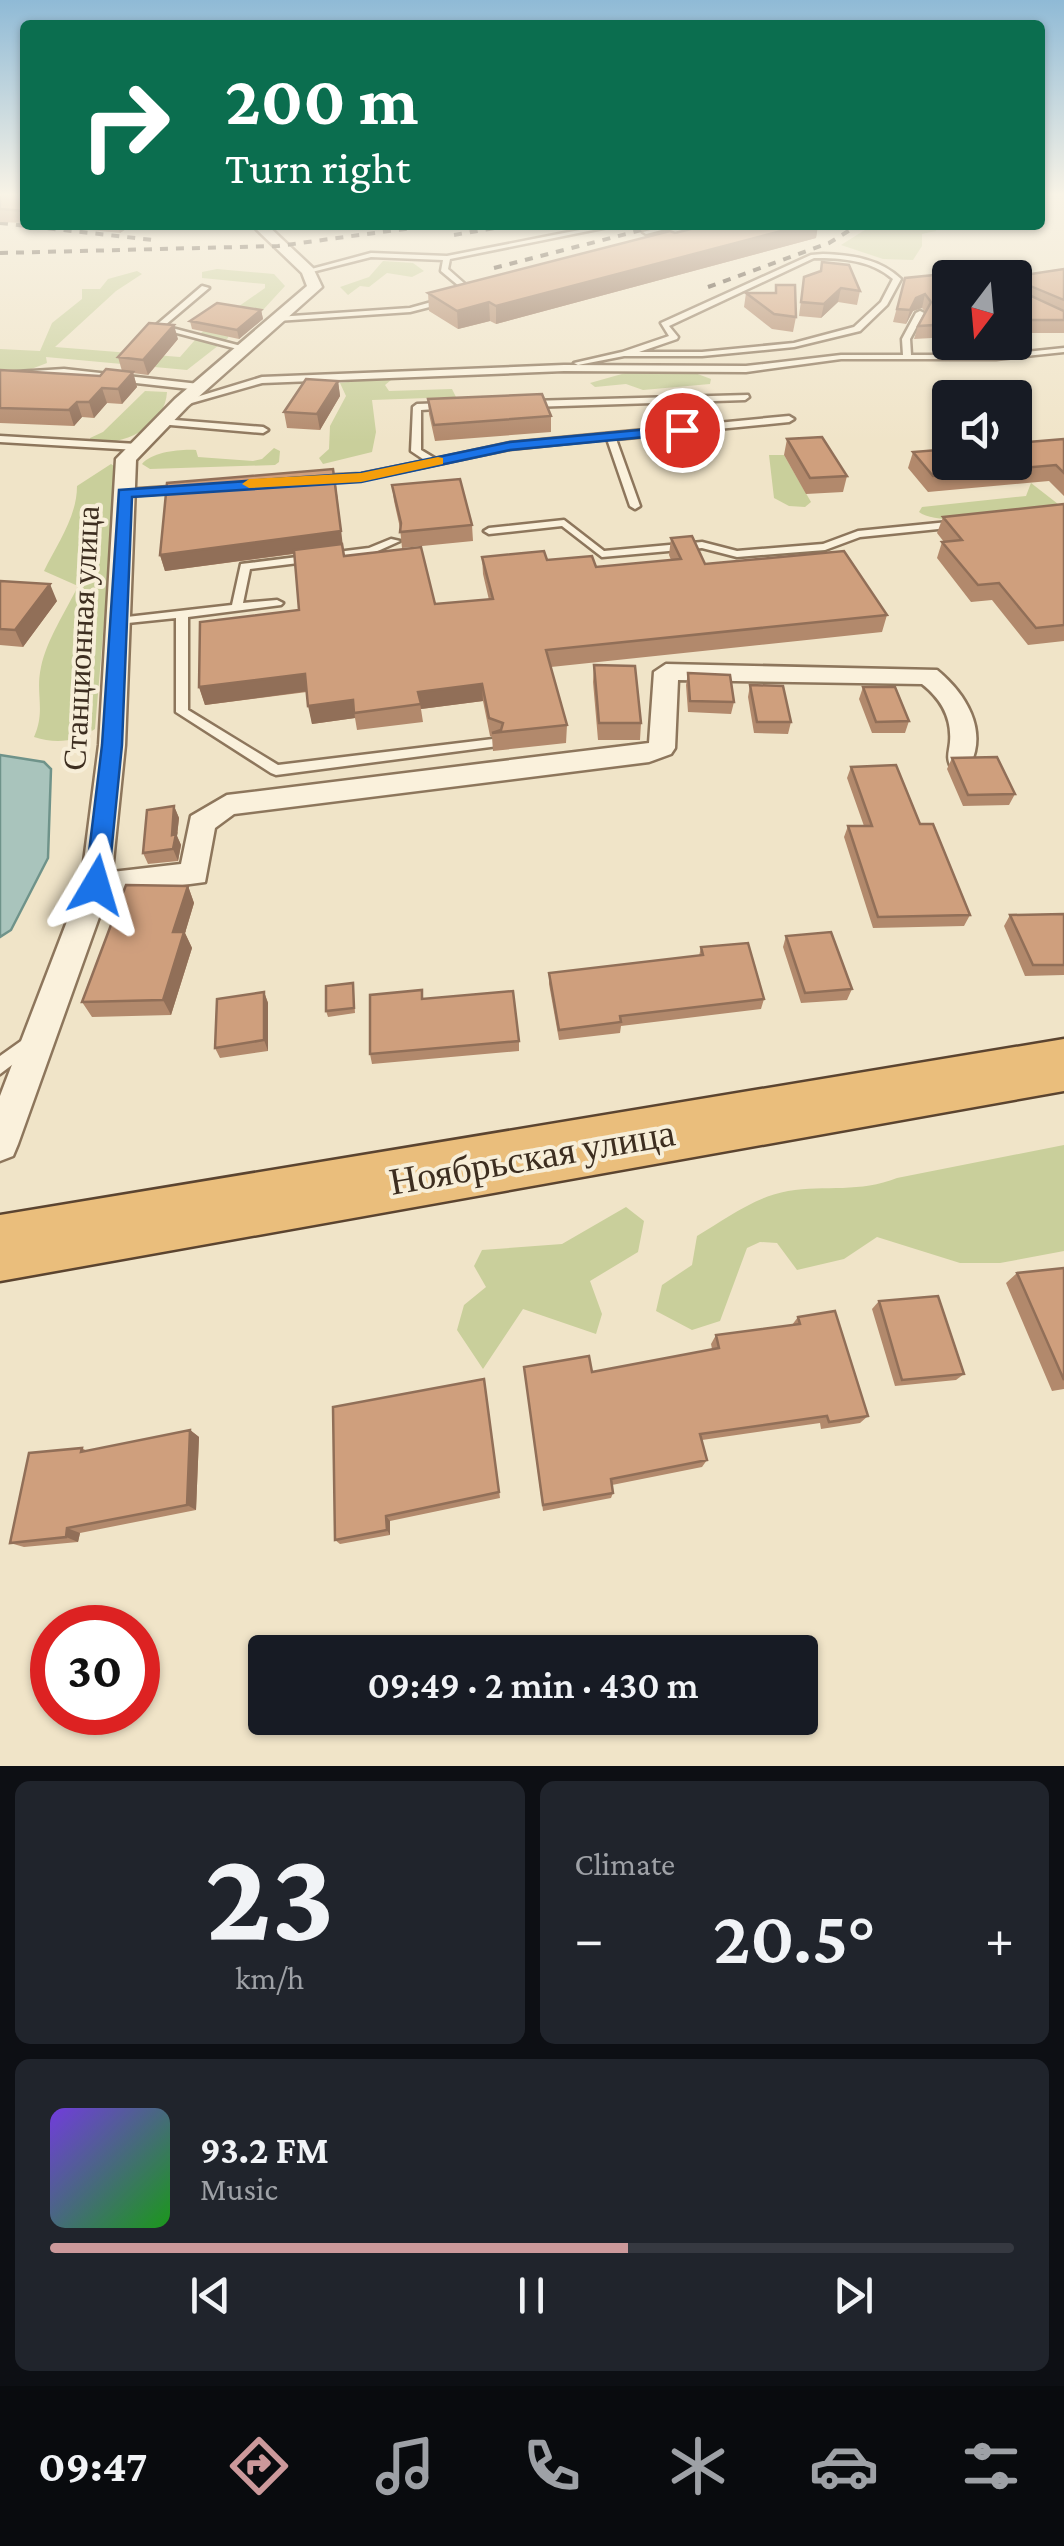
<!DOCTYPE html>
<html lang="en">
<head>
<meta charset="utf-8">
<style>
	body { margin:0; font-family:"Crimson Pro",serif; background:#20242c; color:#f1f3f6; height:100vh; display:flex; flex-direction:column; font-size:38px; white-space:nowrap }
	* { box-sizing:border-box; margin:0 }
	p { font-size:32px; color:#9ea1a6 }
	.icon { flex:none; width:55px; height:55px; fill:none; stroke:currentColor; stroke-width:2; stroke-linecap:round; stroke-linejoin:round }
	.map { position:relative; height:1766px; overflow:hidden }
	.drawer { display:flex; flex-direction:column; gap:15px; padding:15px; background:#0d0f14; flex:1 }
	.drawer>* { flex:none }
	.hud { position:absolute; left:20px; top:20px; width:1025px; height:210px; border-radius:10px; box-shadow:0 2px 8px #0004; background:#0b6e4f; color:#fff; overflow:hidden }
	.needle { width:65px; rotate:196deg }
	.fabs { position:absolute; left:932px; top:260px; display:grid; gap:20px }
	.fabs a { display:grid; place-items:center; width:100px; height:100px; border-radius:10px; background:#171b24; box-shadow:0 2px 8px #0004; font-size:50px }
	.speed { position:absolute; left:30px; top:1605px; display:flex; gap:20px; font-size:50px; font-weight:700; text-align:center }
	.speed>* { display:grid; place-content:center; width:130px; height:130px; border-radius:50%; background:#171b24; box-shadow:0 2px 8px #0004; line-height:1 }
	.speed .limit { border:15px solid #d22; background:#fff; color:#111 }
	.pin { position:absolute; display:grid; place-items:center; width:85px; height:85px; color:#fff; margin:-42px; border:5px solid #fff; border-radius:50%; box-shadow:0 2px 10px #0007 }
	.me { position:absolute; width:110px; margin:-55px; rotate:7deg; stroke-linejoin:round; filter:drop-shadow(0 0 8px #0008) }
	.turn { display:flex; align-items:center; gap:35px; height:210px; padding:0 40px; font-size:45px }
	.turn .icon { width:130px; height:130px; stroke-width:2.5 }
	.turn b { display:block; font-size:70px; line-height:85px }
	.big { font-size:75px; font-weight:600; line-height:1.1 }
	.drawer .widget { flex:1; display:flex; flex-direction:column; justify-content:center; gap:15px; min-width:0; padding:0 35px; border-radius:15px; background:#20242c }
	.drawer .dial { align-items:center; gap:0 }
	.dial b { font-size:130px; line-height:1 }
	.song { display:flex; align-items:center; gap:30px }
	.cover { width:120px; height:120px; border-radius:15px; background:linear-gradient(135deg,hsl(260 70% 55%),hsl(120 70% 35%)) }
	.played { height:10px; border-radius:5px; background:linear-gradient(90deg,#cc999b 60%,#363941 60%) }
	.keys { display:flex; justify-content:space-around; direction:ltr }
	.heat { display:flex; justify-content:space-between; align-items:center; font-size:55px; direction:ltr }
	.drawer .tiles { flex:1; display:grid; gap:15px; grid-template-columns:1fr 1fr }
	.widget:last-child { grid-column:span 2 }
	.trip { position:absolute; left:248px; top:1635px; width:570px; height:100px; border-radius:10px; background:#171b24; box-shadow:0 2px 8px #0004; font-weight:600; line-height:100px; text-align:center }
	.tabs { display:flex; height:160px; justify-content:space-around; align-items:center; background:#090b0e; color:#9ea1a6 }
	.tabs .icon { width:70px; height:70px }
	.tabs .active { color:#cc999b }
	.tabs b { font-size:45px; color:#f1f3f6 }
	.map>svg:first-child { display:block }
	.green { fill:#c9cf9b }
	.water { fill:#a9c4bc; stroke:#6f938a; stroke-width:2.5 }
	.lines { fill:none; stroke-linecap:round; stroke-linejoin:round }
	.service-casing { stroke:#8d765c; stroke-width:5 }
	.minor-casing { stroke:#8d765c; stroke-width:5 }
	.trunk-casing { stroke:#5b4430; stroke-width:5 }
	.service { fill:#faf1dc; fill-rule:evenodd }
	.minor { fill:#faf1dc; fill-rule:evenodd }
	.trunk { fill:#eabe7c; fill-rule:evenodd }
	.rail { stroke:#3d2e20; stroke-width:4; stroke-dasharray:8 8; stroke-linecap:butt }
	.wall { fill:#b2896c }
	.shaded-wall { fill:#916f58 }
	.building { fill:#cf9f7d; stroke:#916f58; stroke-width:2.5 }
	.route { fill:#1a73e8; stroke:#114b97; stroke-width:2.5 }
	.slow { fill:#f59e0b }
	.labels { text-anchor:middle; stroke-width:8; stroke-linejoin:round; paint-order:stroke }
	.street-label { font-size:32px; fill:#3d2e20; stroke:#f7eed8 }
	.near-street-label { font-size:38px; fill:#3d2e20; stroke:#f7eed8 }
</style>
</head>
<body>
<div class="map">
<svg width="1064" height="1766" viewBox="0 0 1064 1766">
	<rect width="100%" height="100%" fill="#f0e4c8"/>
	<path class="green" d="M887,225H937L936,231L922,234V246L913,260L883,259L841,245L868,228Z
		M383,261L413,263L424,271L412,277L387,273L369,287L360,286L348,295L340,287L369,277Z
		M217,269L274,274L285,286L262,311L230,327L228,338L187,370L46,357L47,363L26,371L0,370V349L40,351L52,323L82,299V289H100L108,279L137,271L142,274L116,291L55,347L180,357L202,332L265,288V284L202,278V272Z
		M636,370L695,373L711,379L710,384L643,390L626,384L595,387L590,383Z
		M380,378L391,380L385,385L389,391L452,389L456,397L372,400L376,432L372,452L323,464L319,458L329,449L330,426L346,396L340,383Z
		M145,391L167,392C165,428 122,446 91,442L90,438L103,432Z
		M274,448L280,451L279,462L275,465L150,469L142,464C152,452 180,449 196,450L198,457L253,461L262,459Z
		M769,455H784L811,502L805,507L789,506L774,498Z
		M111,464L117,468L95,729C76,742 56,744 34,737C46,710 35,694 41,667C47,639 66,611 78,586L44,571C57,544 77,517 77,486Z
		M1031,483L1058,504V509C1027,512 942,529 919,512L922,507L1026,496Z
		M1064,1145V1251L1000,1263H960L877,1237L844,1259L797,1270L777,1243L760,1242L747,1248L720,1321L692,1330L656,1311L662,1285L692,1265L697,1236C726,1219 754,1197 788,1191C826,1185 860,1193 897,1178Z
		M626,1207L644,1221L638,1252L590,1281L602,1314L596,1334L523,1309L483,1369L457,1330L464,1305L486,1287L474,1266L482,1250L562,1244Z"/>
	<path class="water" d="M0,755L44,762L51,769L48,858L11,930L0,937Z"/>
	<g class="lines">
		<g class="service-casing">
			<path id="service" d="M605,225H618L450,259L448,269L474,292L471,296L441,271L443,260L371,257L308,273L304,271L371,253L447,256Z
				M669,225H681L646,234L643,232Z
				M823,254C852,255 880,259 901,279L887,305L860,331L794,347L702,356H624L578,365L574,363L622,352L669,336L661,323L811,255ZM814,258C842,258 871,260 893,279L881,302L854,327L794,343L702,352H639L677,339L678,337L669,326Z
				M1003,265L1010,267L1001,278H994Z
				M202,286L209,288L164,326L245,347V351L154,327Z
				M446,298L449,302L410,312L277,321L273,319L277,317L410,308Z
				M920,311L924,313L910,339L911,355H996L1064,348V352L996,359H841L746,372L564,371L262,383L181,406L177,403L262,377L564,365L746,366L841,355H903L902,339L916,313Z
				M64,369L199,384L203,387L199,390L64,375L0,379V373Z
				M748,395L749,397L745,400L530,407L526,404L530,401Z
				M447,403L451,406L450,408L421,410V450L436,459L510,443L789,416L794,419L789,422L616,439L640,506L635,509L630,506L607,439L510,449L361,480L318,482L313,479L318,476L361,474L426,461L411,451L413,407L417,404Z
				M162,419L263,427L268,430L263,433L159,424V420Z
				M0,436L137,444L142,447L137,450L0,442Z
				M185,486L189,487V491L125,496L120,493L125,490Z
				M564,520L604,551L702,542L737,551L823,544L858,531L958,521L963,524L958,527L860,537L825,550L737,557L702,548L602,557L562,526L489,534L484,531L489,528Z
				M391,539L400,541L371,554L250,569L243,603L277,600L283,603L281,605L188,617V710L278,765L493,739L498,740L500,743L498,746L276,775L271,773L176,712V618L118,624L112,621L118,618L232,605L241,564L369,548Z
				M31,1034L37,1036L40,1041L37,1046L0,1074V1056Z"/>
		</g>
		<g class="minor-casing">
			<path id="minor" d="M252,225H267L313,268L322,287L187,407L136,460L125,745L112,872L181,864L191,816L227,795L649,743L654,672L666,664L937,670C965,693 989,730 969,767H951C946,757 949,753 950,742C952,717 941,699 922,684L678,680L675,748L671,754L649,762L234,814L215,828L205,882L107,895L18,1144L13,1156L0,1161V1096L81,885L99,745L116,459L175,399L307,286L302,273Z"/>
		</g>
		<g class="trunk-casing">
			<path id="trunk" d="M1064,1039V1091L0,1281V1215Z"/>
		</g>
		<use href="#service" class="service"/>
		<use href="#minor" class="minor"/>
		<use href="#trunk" class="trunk"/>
		<path class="rail" d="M0,223L153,240
			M454,235L512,225
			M0,253L278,246L434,225
			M494,268L661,225
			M708,287L829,243L858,225"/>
	</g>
	<path class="wall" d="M0,194H25V223L0,222Z
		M42,225H132L120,233Z
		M707,225H818L816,238L496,324L490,321L458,329L429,311L428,293Z
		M1064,269V333H1015V278Z
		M804,277L860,291L857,305L838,302L821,318L799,316Z
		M905,278H950V337L914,339L918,326L925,312L922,308L913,311L906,324L893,322Z
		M746,293L796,317L793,332L772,329L744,307Z
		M261,310L263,319L239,339L192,329L190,321Z
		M178,339L148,375L133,373L137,387L122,404L107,403L94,418L82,417L74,426L0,423V370L100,376L122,371L118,357Z
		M338,381L340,396L320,430L287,428L284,412Z
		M428,399L551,416V432L435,441L429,414Z
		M787,439L847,476L843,492L806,494L784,455Z
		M1064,439V496L1049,481L928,492L908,468L913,452Z
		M167,483L344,556L435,604L489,600L483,574L482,557L547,560L596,567L671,560L669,555L671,538L705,564L887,615L882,632L551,667L567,725L566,743L493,751L492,737L490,736L483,701L421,709L423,722L357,730L355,718L312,724L307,692L205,705L199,687L299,610L294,554L165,571L160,555Z
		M392,485L472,525L473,541L402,548L400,528L394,501Z
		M1064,504V641L1028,645L992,600L971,602L937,558L942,542H944L937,533L943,517Z
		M0,581L57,601L23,647L0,645Z
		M594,665L641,723L640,740H598L593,682Z
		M688,673L734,702L731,714L688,712L686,685Z
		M750,685L791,722L788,734L754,733L748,697Z
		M863,687L909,721L905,733H872L859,699Z
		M952,758L1015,794L1009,805L963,806L947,769Z
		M851,767L920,824L970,915L964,926L873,928L844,837L848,826H864L847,778Z
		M174,806L179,818L177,836L181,845L178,861L148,864L143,853Z
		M188,886L194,903L185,933L192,948L171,1015L92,1017L82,1002Z
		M1064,914V975L1025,976L1004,926L1010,915Z
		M786,936L852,989L847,1000L801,1003L783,947Z
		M701,947L764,999L761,1009L621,1026L620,1033L559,1040L549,984V973L699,956Z
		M353,983L355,1013L328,1017L326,1011Z
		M264,992L268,1003V1051L220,1058L215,1048Z
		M424,999L519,1041V1051L372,1064L370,1054Z
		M1064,1268V1389L1052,1391L1006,1283L1017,1273Z
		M879,1301L964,1374L956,1380L895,1386L872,1309Z
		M798,1317L868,1416L860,1423L821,1429L820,1423L702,1440L707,1460L702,1467L612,1485L613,1493L611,1498L543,1511L524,1367L592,1372L712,1349L711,1344L716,1335L792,1325Z
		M484,1379L500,1498L390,1521V1535L340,1544L335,1540Z
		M190,1430L199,1437L196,1510L80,1533L78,1542L24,1547L10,1543L82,1448L87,1451Z"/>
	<path class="shaded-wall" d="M117,225H132L120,233Z
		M804,225H818L816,238L496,324V306Z
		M841,288L838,302L821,318L824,304Z
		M925,294L922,308L913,311L906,324L910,310L916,298Z
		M489,302L490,321L458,329L457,311Z
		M261,310L263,319L239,339L237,330Z
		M174,325L178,339L148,375L143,360Z
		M133,372L137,387L122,404L118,389Z
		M338,381L340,396L320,430L317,414Z
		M102,388L107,403L94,418L89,402Z
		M77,402L82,417L74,426L69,410Z
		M336,485L343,547L165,571L160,555Z
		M50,584L57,601L23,647L15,630Z
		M305,674L309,691L205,705L199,687Z
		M482,684L483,701L421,709L418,692Z
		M353,700L355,718L312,724L308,706Z
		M174,806L179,818L177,836L181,845L178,861L173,849L172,835Z
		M188,886L194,903L185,933L192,948L171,1015L163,1000L173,932Z
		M264,992L268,1003V1051L264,1040Z
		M190,1430L199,1437L196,1510L187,1505Z
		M386,1516L390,1521V1535L387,1530Z
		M67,1528L80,1533L78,1542L66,1537Z"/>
	<path class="building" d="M0,194H25V211L0,209Z
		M707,225H804L496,306L489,302L457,311L428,293L670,231L675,233Z
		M822,262L849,265L860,291L841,288L824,304L801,302L804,277L821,271Z
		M1064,269V300L1016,280L1018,290L1064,311V320H1015V278H1004Z
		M963,272L964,275L989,273L995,278H950V324L918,326L931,302L925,294L916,298L910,310L897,309L905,278Z
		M776,285H795L796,317L774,314L746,293H776Z
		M217,303L261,310L237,330L190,321Z
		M149,323L174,325L143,360L118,357Z
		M106,369L133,372L118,389L102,388L89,402H77L69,410L0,408V370L100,376Z
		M306,379L338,381L317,414L284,412Z
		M542,394L551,416L434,425L428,399Z
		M822,437L847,476L810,478L787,439Z
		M1064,439V473L1056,465L933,476L913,452L950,449V462H1015V443Z
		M333,469L341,531L160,555L167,483Z
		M460,479L472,525L400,532L401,523L392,485Z
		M1064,504V625L1036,628L999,583L978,585L942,542L962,540L943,517Z
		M692,536L705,564L844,551L887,615L546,650L567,725L492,733L501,730L503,723L489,718L482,684L418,692L421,704L354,713L353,700L308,706L305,674L199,687L200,622L299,610L294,550L342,544L344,556L421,547L435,604L493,599L482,557L544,551L547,560L592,556L596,567L681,559L671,538Z
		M0,581L50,584L15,630L0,629Z
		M594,665L635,666L641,723H599Z
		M688,673L730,675L734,702L690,701Z
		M750,685L783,686L791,722H757Z
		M863,687H895L909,721L876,722Z
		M997,757L1015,794L968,795L952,758Z
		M896,765L920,824H933L970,915L878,917L848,826H872L851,767Z
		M174,806L172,835L176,834L173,849L143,853L147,810Z
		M126,885L188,886L173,932H184L163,1000L82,1002Z
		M1064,914V965H1033L1010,915Z
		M831,932L852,989L805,993L786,936Z
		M748,943L764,999L620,1016L621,1022L559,1030L549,973L703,955L701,947Z
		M353,983L354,1008L326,1011V986Z
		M422,990V999L513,991L519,1041L370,1054V995Z
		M264,992V1040L215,1048L217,999Z
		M1064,1268V1380L1017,1273Z
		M938,1296L964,1374L902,1380L879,1301Z
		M835,1311L868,1416L829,1422L827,1416L700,1434L707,1460L611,1479L613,1493L543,1505L524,1367L589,1356L592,1372L719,1348L716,1335L800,1324L798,1317Z
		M484,1379L499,1492L386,1516L387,1530L335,1540L333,1407Z
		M190,1430L187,1505L67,1528L66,1537L10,1543L29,1453L82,1448L81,1452Z"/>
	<linearGradient id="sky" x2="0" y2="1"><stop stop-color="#8fbad6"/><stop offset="0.44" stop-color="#f8f3e6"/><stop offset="1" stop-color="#f8f3e6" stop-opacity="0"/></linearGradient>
	<rect width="1064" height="442" fill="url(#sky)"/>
	<path class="route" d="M682,426L688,430L686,433L510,450L361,482L132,497L122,745L108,885L104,891H88L85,885L102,745L119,490L361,473L510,442Z"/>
	<path class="slow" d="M438,457L443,458V464L361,482L249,488L242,484L249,479L361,473Z"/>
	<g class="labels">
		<g class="street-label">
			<text transform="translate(81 638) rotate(-87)" y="11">Станционная улица</text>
		</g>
		<g class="near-street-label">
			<text transform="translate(532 1157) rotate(-10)" y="13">Ноябрьская улица</text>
		</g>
	</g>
</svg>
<div class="fabs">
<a><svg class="needle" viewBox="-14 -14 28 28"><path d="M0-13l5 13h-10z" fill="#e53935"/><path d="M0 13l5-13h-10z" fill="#9ea1a6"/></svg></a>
<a><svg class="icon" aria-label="sound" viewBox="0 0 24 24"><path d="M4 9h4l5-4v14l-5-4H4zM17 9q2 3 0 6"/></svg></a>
</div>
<div class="speed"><div class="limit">30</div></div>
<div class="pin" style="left:682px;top:430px;background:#d93025"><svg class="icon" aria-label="arrive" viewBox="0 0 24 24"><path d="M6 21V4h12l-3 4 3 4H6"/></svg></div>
<svg class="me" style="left:96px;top:885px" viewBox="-20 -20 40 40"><path d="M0-17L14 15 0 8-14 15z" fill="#1a73e8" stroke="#fff" stroke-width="4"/></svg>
<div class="trip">09:49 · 2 min · 430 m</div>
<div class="hud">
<div class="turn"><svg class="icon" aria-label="right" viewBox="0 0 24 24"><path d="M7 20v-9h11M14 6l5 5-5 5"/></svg><div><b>200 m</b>Turn right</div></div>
</div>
</div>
<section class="drawer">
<div class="tiles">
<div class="widget dial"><b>23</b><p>km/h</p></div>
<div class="widget"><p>Climate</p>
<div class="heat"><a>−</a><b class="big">20.5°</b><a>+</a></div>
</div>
<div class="widget">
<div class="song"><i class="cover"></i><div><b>93.2 FM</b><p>Music</p></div></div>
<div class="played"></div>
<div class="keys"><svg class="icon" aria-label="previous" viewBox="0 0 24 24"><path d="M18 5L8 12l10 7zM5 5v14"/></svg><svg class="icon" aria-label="pause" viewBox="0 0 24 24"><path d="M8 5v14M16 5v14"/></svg><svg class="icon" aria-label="next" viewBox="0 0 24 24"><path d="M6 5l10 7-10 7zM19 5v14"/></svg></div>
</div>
</div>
</section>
<nav class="tabs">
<b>09:47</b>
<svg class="icon active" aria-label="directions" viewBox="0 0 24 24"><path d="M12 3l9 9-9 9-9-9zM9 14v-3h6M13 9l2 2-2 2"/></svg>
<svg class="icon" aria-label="music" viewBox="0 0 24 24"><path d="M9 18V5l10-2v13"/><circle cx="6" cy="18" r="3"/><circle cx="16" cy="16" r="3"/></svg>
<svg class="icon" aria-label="phone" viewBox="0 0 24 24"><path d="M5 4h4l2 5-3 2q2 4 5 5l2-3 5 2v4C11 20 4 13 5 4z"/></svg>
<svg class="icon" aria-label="climate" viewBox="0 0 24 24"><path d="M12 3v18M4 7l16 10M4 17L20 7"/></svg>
<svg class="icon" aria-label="car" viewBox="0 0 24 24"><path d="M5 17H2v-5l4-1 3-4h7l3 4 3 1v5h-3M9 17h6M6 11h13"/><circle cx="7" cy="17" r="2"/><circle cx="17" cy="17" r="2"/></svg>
<svg class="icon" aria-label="filters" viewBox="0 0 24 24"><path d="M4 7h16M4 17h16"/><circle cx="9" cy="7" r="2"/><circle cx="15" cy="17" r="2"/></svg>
</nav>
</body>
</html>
